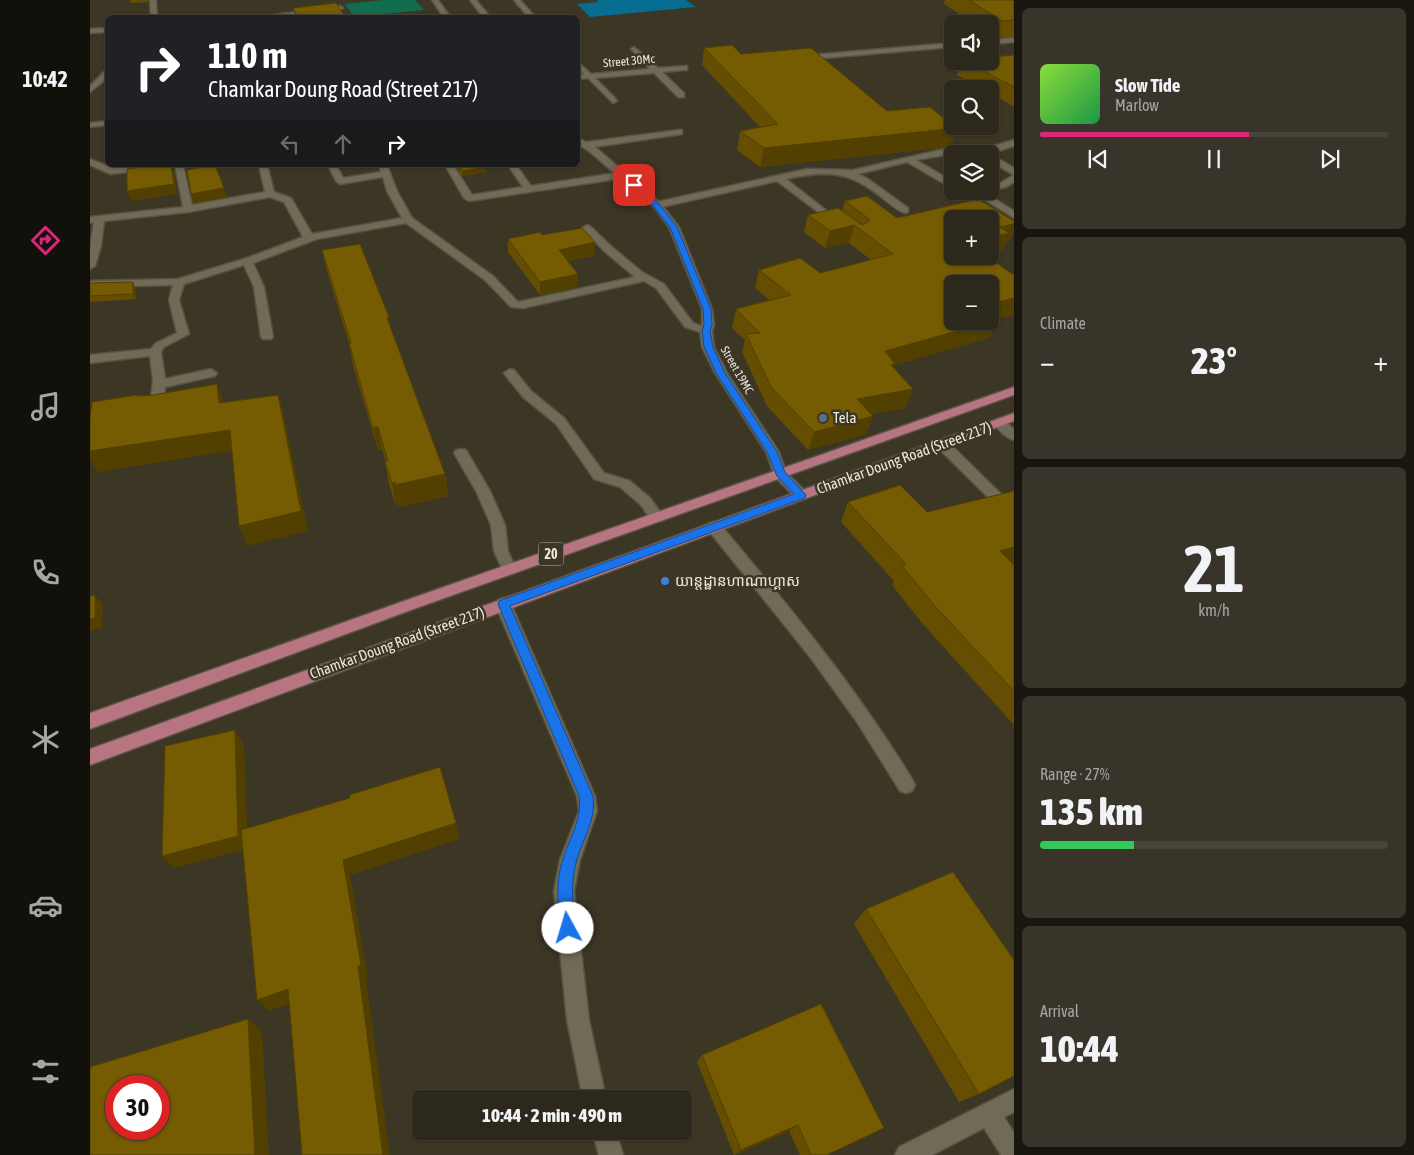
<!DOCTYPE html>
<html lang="en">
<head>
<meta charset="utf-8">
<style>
	body { margin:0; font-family:"Asap Condensed","Noto Sans Khmer",sans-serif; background:#393429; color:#f1f3f6; height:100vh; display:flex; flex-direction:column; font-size:19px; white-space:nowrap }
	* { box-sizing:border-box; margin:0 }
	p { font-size:16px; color:#a7a6a3 }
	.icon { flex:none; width:28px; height:28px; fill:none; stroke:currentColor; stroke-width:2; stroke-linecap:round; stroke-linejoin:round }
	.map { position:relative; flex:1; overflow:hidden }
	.details { display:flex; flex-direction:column; gap:8px; padding:8px; background:#19160f; width:400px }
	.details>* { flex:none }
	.guide { position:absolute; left:15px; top:15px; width:475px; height:152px; border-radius:8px; box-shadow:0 1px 4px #0004,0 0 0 1px #48443b; background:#202124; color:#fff; overflow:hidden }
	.buttons { position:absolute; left:854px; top:15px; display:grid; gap:10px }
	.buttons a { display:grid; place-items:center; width:55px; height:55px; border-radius:8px; background:#2d281c; box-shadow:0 1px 4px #0004,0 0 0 1px #48443b; font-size:25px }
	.speed { position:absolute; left:15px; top:1075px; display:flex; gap:10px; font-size:25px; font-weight:700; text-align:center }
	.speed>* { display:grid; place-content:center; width:65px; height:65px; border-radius:50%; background:#2d281c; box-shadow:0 1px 4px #0004,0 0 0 1px #48443b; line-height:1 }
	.speed .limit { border:8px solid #d22; background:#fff; color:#111 }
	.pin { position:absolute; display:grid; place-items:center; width:42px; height:42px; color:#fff; margin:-21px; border-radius:10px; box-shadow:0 2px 8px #0006 }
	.me { position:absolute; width:55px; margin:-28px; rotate:354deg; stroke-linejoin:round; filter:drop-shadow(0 0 4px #0008) }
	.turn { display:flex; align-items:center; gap:18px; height:105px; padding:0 20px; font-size:22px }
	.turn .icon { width:65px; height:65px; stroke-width:2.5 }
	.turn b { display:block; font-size:35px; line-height:42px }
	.lanes { display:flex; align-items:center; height:48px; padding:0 20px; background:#0003; justify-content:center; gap:25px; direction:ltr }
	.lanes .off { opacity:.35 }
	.big { font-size:38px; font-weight:800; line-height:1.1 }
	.details .tile { flex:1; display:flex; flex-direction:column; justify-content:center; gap:8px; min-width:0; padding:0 18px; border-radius:8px; background:#393429 }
	.details .dial { align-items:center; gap:0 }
	.dial b { font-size:65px; line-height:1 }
	.song { display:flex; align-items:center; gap:15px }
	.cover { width:60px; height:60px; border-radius:8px; background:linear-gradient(135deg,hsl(90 70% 55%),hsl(140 70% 35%)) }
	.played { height:5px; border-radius:2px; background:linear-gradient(90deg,#db2777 60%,#48443b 60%) }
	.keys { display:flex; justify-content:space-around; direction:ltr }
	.heat { display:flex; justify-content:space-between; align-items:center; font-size:28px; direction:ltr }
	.charge { height:8px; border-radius:4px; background:linear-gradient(90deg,#34c759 27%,#48443b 0) }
	.trip { position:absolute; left:322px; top:1090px; width:280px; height:50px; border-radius:8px; background:#2d281c; box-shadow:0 1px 4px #0004,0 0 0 1px #48443b; font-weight:800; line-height:50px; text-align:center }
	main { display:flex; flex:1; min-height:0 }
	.dock { display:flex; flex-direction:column; width:90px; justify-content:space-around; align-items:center; background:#12100b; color:#a7a6a3 }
	.dock .icon { width:35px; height:35px }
	.dock .active { color:#db2777 }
	.dock b { font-size:22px; color:#f1f3f6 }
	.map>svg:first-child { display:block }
	.green { fill:#106e4e }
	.water { fill:#076d91 }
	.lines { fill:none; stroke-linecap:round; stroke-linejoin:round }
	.minor-casing { stroke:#575243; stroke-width:3 }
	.tertiary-casing { stroke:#575243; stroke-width:3 }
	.primary-casing { stroke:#575243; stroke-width:3 }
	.minor { fill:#716a57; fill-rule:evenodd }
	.tertiary { fill:#716a57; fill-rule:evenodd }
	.primary { fill:#b77582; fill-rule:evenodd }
	.wall { fill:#654e02; fill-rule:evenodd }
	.shaded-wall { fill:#524001 }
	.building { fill:#755b02; stroke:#524001; fill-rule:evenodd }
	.route { fill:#1a73e8; stroke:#114b97 }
	.service-dot { fill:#5c6f8a; stroke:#3c3625; stroke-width:2 }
	.shop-dot { fill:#3f7fe0; stroke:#3c3625; stroke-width:2 }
	.labels { text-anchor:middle; stroke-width:5; stroke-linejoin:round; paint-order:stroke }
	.far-street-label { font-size:12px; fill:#ebe7dd; stroke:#3c3625 }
	.shield { fill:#3c3625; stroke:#b6b2a6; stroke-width:1 }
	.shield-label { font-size:14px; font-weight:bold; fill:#ebe7dd }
	.poi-label { font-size:15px; fill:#ebe7dd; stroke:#3c3625; text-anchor:start }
	.street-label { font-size:15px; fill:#ebe7dd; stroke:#3c3625 }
</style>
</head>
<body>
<main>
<nav class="dock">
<b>10:42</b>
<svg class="icon active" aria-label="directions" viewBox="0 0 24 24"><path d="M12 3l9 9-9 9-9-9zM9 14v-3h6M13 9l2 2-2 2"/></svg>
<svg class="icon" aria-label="music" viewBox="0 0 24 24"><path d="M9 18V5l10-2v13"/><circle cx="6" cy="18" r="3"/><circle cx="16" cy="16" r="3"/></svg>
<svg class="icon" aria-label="phone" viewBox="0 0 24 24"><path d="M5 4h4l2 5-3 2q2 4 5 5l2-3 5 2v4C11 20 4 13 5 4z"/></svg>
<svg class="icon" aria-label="climate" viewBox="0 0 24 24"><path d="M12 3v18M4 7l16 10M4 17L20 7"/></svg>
<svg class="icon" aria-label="car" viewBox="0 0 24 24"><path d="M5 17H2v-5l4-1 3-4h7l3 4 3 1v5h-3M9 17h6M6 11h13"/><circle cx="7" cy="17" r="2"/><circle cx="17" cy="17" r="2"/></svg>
<svg class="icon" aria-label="filters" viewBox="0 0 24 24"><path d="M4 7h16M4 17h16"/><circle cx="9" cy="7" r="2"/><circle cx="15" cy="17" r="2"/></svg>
</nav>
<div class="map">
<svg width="924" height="1155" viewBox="0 0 924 1155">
	<rect width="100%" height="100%" fill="#3c3625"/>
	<path class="green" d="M292,0H325L334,10L264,17L255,4Z"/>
	<path class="water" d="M507,0H596L606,7L500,17L487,4L508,2Z"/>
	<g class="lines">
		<g class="minor-casing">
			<path id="minor" d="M60,0H66L67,18H61Z
				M380,0H386L401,18H394Z
				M424,0H430L446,18H439Z
				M250,6L253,8L252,9L186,18H163Z
				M18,28V32L0,33V29Z
				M924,38V42L900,44V40Z
				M862,43V47L710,60L706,58L710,56Z
				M544,47L568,68L597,66V70H594L572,72L594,93V97H588L564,73L505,78L526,99L527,101L523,103L498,78L488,79V75L494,74L488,68V62L501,74L560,69L542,50L541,49Z
				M15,71H18V77L0,92V86Z
				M18,121V125L0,127V123Z
				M589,130H592V134L497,148L493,145L497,142Z
				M924,140V146L899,154L867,153L826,160L862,181V188L817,162L768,174L778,179L818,208V212L815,213C805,210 795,199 786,193C755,170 733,171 696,179L751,222L753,224L748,227L687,181L567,208L562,205L567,202L717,169L763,170L850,150L867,148L890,150Z
				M900,154L924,168V175L900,161Z
				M0,159L22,168L46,165H70L66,168L21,174L0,165Z
				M85,165H93L102,205L175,192L169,165H177L184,192L201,198L222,234L312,218L297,191L293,177L250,184L246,181L238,165H246L253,178L291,172L289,165H297L307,191L322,218L403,276L428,302L545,277L514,251L492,228L497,225L500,226L522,247L552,272L574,284L603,323L620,329L622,331L616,334L595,327L566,288L554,281L433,308L421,307L395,280L316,223L227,239L163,263L174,287L183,337L181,339H173L171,337L164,287L154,265L94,284L89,300L99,334L74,347L71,352L75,379L121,369L127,373L125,376L75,387L73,406L78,410L72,414L62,411L60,408L63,380L60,356L0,363V355L61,349L66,343L87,333L79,300L83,285L0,287V281L88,279L157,258L213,237L194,202L180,197L98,212L14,221L11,246L5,266L0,269V249L4,222L0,223V217L93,207Z
				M355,165H363L382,195L433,187L418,165H426L441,186L533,172L537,175L533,178L379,201L374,198Z
				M924,175V182L916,187L900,191V185L910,183Z
				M881,191H892L924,211V218Z
				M420,369L424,370L441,391L474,418L514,473L540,481L560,498L574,517L572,521H562L550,504L530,487L504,479L466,424L433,397L416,376L414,373Z
				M910,419L914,420L924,429V440C916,438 908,430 904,423Z
				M852,440L857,441L916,499L924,501V511L906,505L847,447L846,444L847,441Z
				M371,449L376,450L400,491L415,525L418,551L426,569L424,573L419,575L414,573L404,551L401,525L386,491L364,453L366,450Z
				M624,522L629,523C698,605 766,687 822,779L825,785L822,791L816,793L810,791L767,722L720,657L619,531L617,527L619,523Z
				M413,598L418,600L421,604L505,796L507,811L490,860L484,891L499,1020L516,1099H493L477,1020L464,891L470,860L489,811L487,796L405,604L408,600Z
				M924,1089V1112L914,1117L924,1133V1155H911L894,1128L842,1155H805L809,1147Z
				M502,1131H526L533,1155H509Z"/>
		</g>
		<g class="tertiary-casing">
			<path id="tertiary" d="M342,0H348L361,18H354Z
				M488,138L505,147L570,203L589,227L622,309L624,325L622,331L624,347L637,373L689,452L696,472L716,492L718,495L716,498H706L685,477L676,452L625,373L612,347L610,331L612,325V309L579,227L564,207L499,151L488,144Z"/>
		</g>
		<g class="primary-casing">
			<path id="primary" d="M924,387V395L321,610L0,729V713L311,602Z
				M924,413V421L0,765V749Z"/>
		</g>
		<use href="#minor" class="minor"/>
		<use href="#tertiary" class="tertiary"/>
		<use href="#primary" class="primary"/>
	</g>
	<path class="wall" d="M40,0H59L58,2L41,3Z
		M855,0H924V37L906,38L900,34V24H885L854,4Z
		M203,8L256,18H205Z
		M614,48L651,54L797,111L860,147L670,167L647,150L650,131L670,127L612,65Z
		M924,55V106H923L900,93V89H891L867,75L871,61H900Z
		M365,165H394L396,167V172L372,176Z
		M777,196L807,218L888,199L924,221V230L919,241H916L912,251L900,254V219H862V256H897L922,274H924V315L906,319L907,320L899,338L804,365L803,367L823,389L815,408L782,414L783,416L776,434L718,450L677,406L652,352L655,340L642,328L646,309L680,300L665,288L669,270L710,258L730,273L781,260L759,243L735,248L714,232L718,215L748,208L752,211L755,201ZM862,284H900V321H862Z
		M452,235L504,256L478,261L488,274V287L450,295L418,252V239Z
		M232,250L301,329L355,474L358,496L310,507L309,504L306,505L299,484L295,462L296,461L292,449L288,450L263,365L259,343L237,271Z
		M43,282L45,288L46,299L0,302V283Z
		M758,502L837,512L924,565V725L832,623L802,585L804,581L751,522Z
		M776,909L889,1094L869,1102L764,924Z
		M731,1004L737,1155H710L699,1131L644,1155L607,1062L612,1055Z"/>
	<path class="shaded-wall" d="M867,128L860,147L670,167L674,148Z
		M81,165L84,173L87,194L41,201L37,191Z
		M396,167V172L372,176V171Z
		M134,188L137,197L104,203L101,194Z
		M924,224V230L919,241H916L912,251L900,254V238L910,227Z
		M764,225L759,243L735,248L740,231Z
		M505,242L504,256L468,263L469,250Z
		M488,274V287L450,295V282Z
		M43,282L45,288L46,299L43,294Z
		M924,298V315L900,320V304Z
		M299,317L303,339L297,318Z
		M907,320L899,338L804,365L798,383L795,351Z
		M127,384L135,405L129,403Z
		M823,389L815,408L760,418L767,399Z
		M188,395L194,416L218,531L157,546L149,526Z
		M783,416L776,434L718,450L724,432Z
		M288,427L292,449L288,450L283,428Z
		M140,430L148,450L7,472L0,459V451Z
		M355,474L358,496L310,507L305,485Z
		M305,482L309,504L306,505L302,483Z
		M924,547V563L898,570L910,551Z
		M5,595L13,606L12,628L0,631V619Z
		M145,730L154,745L158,849L83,868L72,856Z
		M366,823L370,839L260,875L278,977L276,978L300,1155H293L253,860Z
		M198,989L209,1000L179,1011L167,1000Z
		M158,1019L172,1031L179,1155H165Z
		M708,1125L699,1131L644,1155L651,1150Z"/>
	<path class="building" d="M879,0H924V20L912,21Z
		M246,3L256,18H208L203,8Z
		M642,45L651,54L721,48L797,111L840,107L862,125V126H864L867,128L674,148L650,131L688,124L614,48Z
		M924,55V87L875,61H900V57Z
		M65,165H81L84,184L37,191V169Z
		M123,165H125L134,188L101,194L97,170Z
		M368,165H394L396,167L372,171Z
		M777,196L807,218L888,199L924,221V224L910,227L919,233L900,238V219H862V256H897L922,274H924V298L900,304V284H862V321H900V314L907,320L795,351L805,364L801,365L823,389L767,399L783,416L724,432L681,387L656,334L670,333L646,309L701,295L669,270L710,258L730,273L803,254L764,225L740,231L718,215L748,208L772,225L778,222L779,219L755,201Z
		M492,228L505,242L469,250L488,274L450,282L418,239L450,232L452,235Z
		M270,244L299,317L297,318L355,474L305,485V482L302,483L295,462L298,461L288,427L283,428L259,343H261L232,250Z
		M43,282V294L0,296V283Z
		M127,384L129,403L188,395L211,511L149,526L140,430L0,451V419L2,402L47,395V396L63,395Z
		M810,485L837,512L924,491V547L910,551L924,565V691L843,604L812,566L816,564L758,502Z
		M5,595V618L0,619V596Z
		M145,730L148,836L72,856L75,746Z
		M350,767L366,823L253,860L271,965L268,966L293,1155H212L198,989L167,1000L151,830L260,798L259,795Z
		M863,872L924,960V1076L889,1094L776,909Z
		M731,1004L794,1128L737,1155H721L708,1125L651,1150L612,1055Z
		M158,1019L165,1155H0V1067ZM26,1086H69V1129H26Z"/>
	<path class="route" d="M542,184H547L569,204L587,227L621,309L622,325L620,331L623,347L635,373L687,452L695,472L716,495L715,498L420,606L503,796C506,821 494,836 487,859C480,883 483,904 485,928L483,933L478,935L472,933L470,928C468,904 465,882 473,859C480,836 492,821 489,796L408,604L409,601L704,494L687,476L677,452L626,373L614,347L612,331L614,325L613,309L580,227L564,207L542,187Z"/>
	<circle class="service-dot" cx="733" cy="418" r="5"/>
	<circle class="shop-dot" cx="575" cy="581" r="5"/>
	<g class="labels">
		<g class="far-street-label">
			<text transform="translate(539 61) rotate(-5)" y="4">Street 30Mc</text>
			<text transform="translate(647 370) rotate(60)" y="4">Street 19MC</text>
		</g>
		<rect class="shield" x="448.5" y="542.5" width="25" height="23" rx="4"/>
		<g class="shield-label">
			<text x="461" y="559">20</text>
		</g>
		<g class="poi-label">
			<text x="743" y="423">Tela</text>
			<text x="585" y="586">យាន្ដដ្ឋានហាណាហ្គាស</text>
		</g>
		<g class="street-label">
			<text transform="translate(814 458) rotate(-20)" y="5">Chamkar Doung Road (Street 217)</text>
			<text transform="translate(307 643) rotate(-20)" y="5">Chamkar Doung Road (Street 217)</text>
		</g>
	</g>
</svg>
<div class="buttons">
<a><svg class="icon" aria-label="sound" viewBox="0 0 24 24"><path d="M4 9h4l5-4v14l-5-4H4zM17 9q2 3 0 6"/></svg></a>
<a><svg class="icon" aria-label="search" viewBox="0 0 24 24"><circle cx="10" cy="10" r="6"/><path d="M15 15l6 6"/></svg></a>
<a><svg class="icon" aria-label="layers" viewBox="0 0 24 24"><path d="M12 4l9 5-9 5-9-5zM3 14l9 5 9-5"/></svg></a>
<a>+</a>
<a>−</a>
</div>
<div class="speed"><div class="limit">30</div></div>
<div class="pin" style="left:544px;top:185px;background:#d93025"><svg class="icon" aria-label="arrive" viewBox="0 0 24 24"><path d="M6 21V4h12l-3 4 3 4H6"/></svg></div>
<svg class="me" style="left:478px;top:928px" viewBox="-20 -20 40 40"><circle r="19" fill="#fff"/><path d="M0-13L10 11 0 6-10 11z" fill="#1a73e8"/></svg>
<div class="trip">10:44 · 2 min · 490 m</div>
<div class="guide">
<div class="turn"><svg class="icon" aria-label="right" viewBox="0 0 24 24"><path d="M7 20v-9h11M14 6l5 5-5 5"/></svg><div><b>110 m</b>Chamkar Doung Road (Street 217)</div></div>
<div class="lanes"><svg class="icon off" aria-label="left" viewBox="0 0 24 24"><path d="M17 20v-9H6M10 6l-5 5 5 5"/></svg><svg class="icon off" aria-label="ahead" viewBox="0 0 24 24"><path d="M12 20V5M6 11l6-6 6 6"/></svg><svg class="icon" aria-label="right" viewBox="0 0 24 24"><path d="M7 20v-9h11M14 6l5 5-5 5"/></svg></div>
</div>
</div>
<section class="details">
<div class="tile">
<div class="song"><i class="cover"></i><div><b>Slow Tide</b><p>Marlow</p></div></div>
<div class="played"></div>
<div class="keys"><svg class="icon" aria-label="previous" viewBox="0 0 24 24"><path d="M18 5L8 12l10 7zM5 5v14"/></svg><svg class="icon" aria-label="pause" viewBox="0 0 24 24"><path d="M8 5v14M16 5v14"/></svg><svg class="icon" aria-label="next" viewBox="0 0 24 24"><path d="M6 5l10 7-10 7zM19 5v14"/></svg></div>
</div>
<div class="tile"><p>Climate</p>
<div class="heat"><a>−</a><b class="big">23°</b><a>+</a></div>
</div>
<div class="tile dial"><b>21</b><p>km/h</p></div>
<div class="tile"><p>Range · 27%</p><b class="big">135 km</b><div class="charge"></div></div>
<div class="tile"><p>Arrival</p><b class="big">10:44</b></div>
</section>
</main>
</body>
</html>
